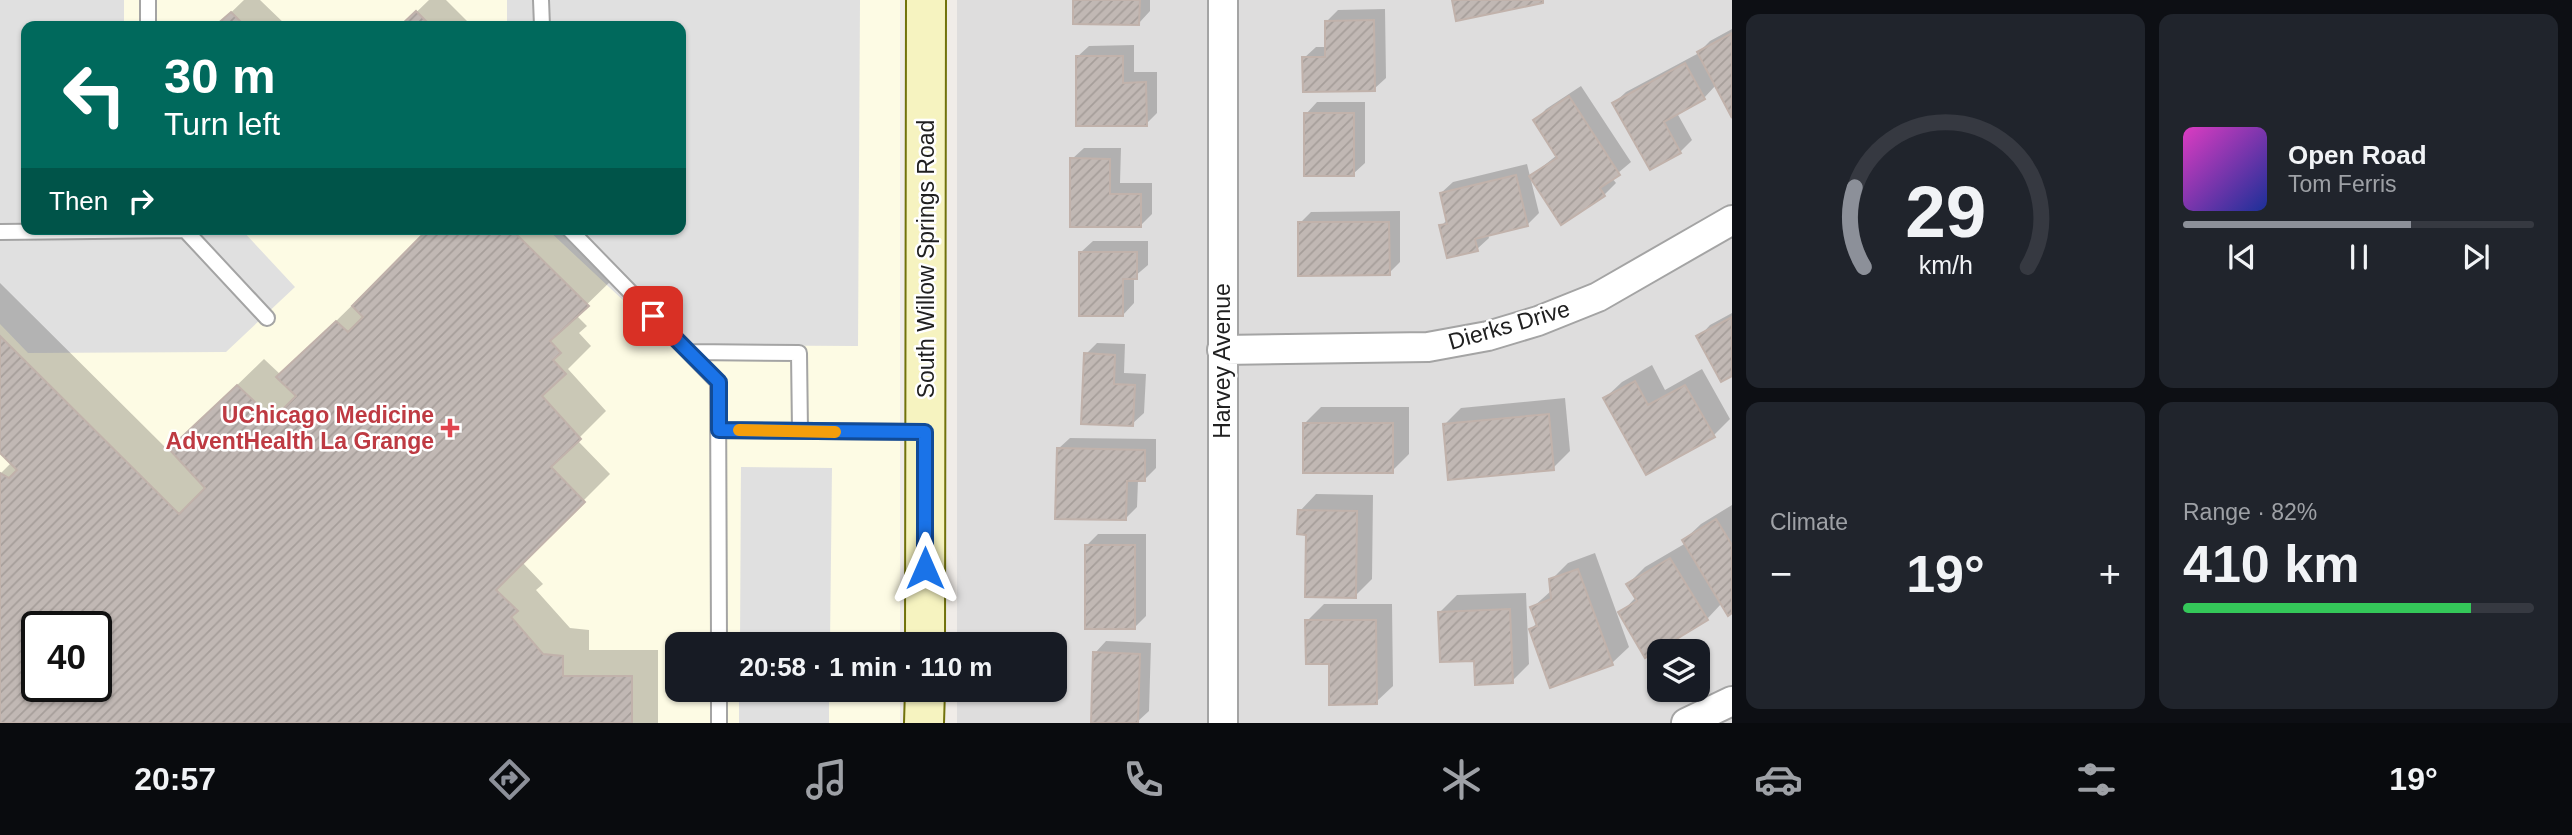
<!DOCTYPE html>
<html lang="en">
<head>
<meta charset="utf-8">
<style>
	body { margin:0; font-family:Helvetica,sans-serif; background:#20242c; color:#f1f3f6; height:100vh; display:flex; flex-direction:column; font-size:26px; white-space:nowrap }
	* { box-sizing:border-box; margin:0 }
	p { font-size:23px; color:#9ea1a6 }
	.icon { flex:none; width:38px; height:38px; fill:none; stroke:currentColor; stroke-width:2; stroke-linecap:round; stroke-linejoin:round }
	.map { position:relative; flex:1; overflow:hidden }
	.sheet { display:flex; flex-direction:column; gap:14px; padding:14px; background:#0d0f14; width:840px }
	.sheet>* { flex:none }
	.guide { position:absolute; left:21px; top:21px; width:665px; height:214px; border-radius:14px; box-shadow:0 2px 5px #0004; background:#00695c; color:#fff; overflow:hidden }
	.tools { position:absolute; left:1647px; top:639px; display:grid; gap:14px }
	.tools a { display:grid; place-items:center; width:63px; height:63px; border-radius:14px; background:#171b24; box-shadow:0 2px 5px #0004; font-size:35px }
	.speed { position:absolute; left:21px; top:611px; display:flex; gap:14px; font-size:35px; font-weight:700; text-align:center }
	.speed>* { display:grid; place-content:center; width:91px; height:91px; border-radius:50%; background:#171b24; box-shadow:0 2px 5px #0004; line-height:1 }
	.speed .limit { border:4px solid #111; border-radius:10px; background:#fff; color:#111 }
	.pin { position:absolute; display:grid; place-items:center; width:60px; height:60px; color:#fff; margin:-30px; border-radius:14px; box-shadow:0 4px 10px #0006 }
	.me { position:absolute; width:77px; margin:-38px; rotate:0deg; stroke-linejoin:round; filter:drop-shadow(0 0 5px #0008) }
	.turn { display:flex; align-items:center; gap:24px; height:147px; padding:0 28px; font-size:32px }
	.turn .icon { width:91px; height:91px; stroke-width:2.5 }
	.turn b { display:block; font-size:49px; line-height:60px }
	.then { display:flex; align-items:center; height:66px; padding:0 28px; background:#0003; gap:14px; font-size:26px }
	.big { font-size:52px; font-weight:800; line-height:1.1 }
	.sheet .widget { flex:1; display:flex; flex-direction:column; justify-content:center; gap:10px; min-width:0; padding:0 24px; border-radius:14px; background:#20242c }
	.sheet .dial { align-items:center; gap:0 }
	.dial svg { height:182px; overflow:visible; fill:none; stroke:#363941; stroke-width:7; stroke-linecap:round; text-anchor:middle }
	.dial text { fill:#f1f3f6; stroke:none }
	.song { display:flex; align-items:center; gap:21px }
	.cover { width:84px; height:84px; border-radius:10px; background:linear-gradient(135deg,hsl(310 70% 55%),hsl(230 70% 35%)) }
	.played { height:7px; border-radius:4px; background:linear-gradient(90deg,#8c9099 65%,#363941 65%) }
	.keys { display:flex; justify-content:space-around; direction:ltr }
	.heat { display:flex; justify-content:space-between; align-items:center; font-size:38px; direction:ltr }
	.charge { height:10px; border-radius:5px; background:linear-gradient(90deg,#34c759 82%,#363941 0) }
	.sheet .tiles { flex:1; display:grid; gap:14px; grid-template-columns:repeat(2,1fr) }
	.trip { position:absolute; left:665px; top:632px; width:402px; height:70px; border-radius:14px; background:#171b24; box-shadow:0 2px 5px #0004; font-weight:800; line-height:70px; text-align:center }
	.menu { display:flex; height:112px; justify-content:space-around; align-items:center; background:#090b0e; color:#9ea1a6 }
	.menu .icon { width:49px; height:49px }
	.menu .on { color:#8c9099 }
	.menu b { font-size:32px; color:#f1f3f6 }
	main { display:flex; flex:1; min-height:0 }
	.map>svg:first-child { display:block }
	.residential { fill:#dedddd; fill-rule:evenodd }
	.education { fill:#fdfbe4; fill-rule:evenodd }
	.parking { fill:#e0e0e0 }
	.shadow { fill:#0003; fill-rule:evenodd }
	.building { fill:url(#building-hatch); stroke:#c1b2ab; stroke-width:2; fill-rule:evenodd }
	.lines { fill:none; stroke-linecap:round; stroke-linejoin:round }
	.lane-casing { stroke:#a4a4a4; stroke-width:18 }
	.street-casing { stroke:#a4a4a4; stroke-width:32 }
	.secondary-casing { stroke:#71720c; stroke-width:42 }
	.lane { stroke:#fff; stroke-width:14 }
	.street { stroke:#fff; stroke-width:28 }
	.secondary { stroke:#f6f3c0; stroke-width:38 }
	.route-casing { stroke:#114b97; stroke-width:18 }
	.route { stroke:#1a73e8; stroke-width:12 }
	.slow { stroke:#f59e0b; stroke-width:12 }
	.health-dot { fill:#e0444e; stroke:#fff; stroke-width:2.5 }
	.labels { text-anchor:middle; stroke-width:5; stroke-linejoin:round; paint-order:stroke }
	.street-label { font-size:23px; fill:#202020; stroke:#fff }
	.health-label { font-size:23px; font-weight:bold; fill:#be3a42; stroke:#fff; text-anchor:end }
</style>
</head>
<body>
<main>
<div class="map">
<svg width="1732" height="723" viewBox="0 0 1732 723">
	<defs>
		<pattern id="building-hatch" width="6" height="6" patternUnits="userSpaceOnUse" patternTransform="scale(1.75)"><rect width="6" height="6" fill="#c1b8b4"/><path d="M-1 1l2-2M0 6l6-6M5 7l2-2" fill="none" stroke="#a69e9a"/></pattern>
	</defs>
	<rect width="100%" height="100%" fill="#f0ece8"/>
	<path class="residential" d="M957,0H1732V723H957V690H1055V644H957ZM1659,651H1698V690H1659Z"/>
	<path class="education" d="M0,0H900V644H677V690H900V723H0ZM26,26H681V229H26ZM37,626H96V686H37Z"/>
	<path class="parking" d="M0,0H124V26H26V229H241L295,287L226,352L28,353L0,324Z
		M507,0H860L858,346L671,345L547,229H681V26H507Z
		M741,467L832,468L830,644H740Z
		M739,690H829V723H739Z"/>
	<path class="shadow" d="M244,0H260L287,26H217Z
		M429,0H446L472,26H402Z
		M1075,0H1150V11L1139,23Z
		M1385,9L1386,78L1374,89L1304,58L1316,47H1327L1326,22L1338,10Z
		M329,24H379L382,26H327Z
		M1732,29V114L1716,85L1704,98L1677,113L1692,140L1680,152L1650,168L1614,103L1626,92L1697,54L1710,41Z
		M1134,45V72H1157V113L1146,124L1077,57L1089,46Z
		M1581,86L1631,162L1612,178L1616,183L1604,195L1531,176L1557,155L1535,121L1546,109Z
		M1317,102H1365V163L1353,174L1306,114Z
		M1084,148H1121L1120,183H1152V214L1141,225L1072,159Z
		M1527,164L1539,213L1527,225L1488,234L1489,238L1477,249L1441,226L1447,220L1441,193L1453,182Z
		M1400,211V262L1389,273L1300,223L1311,212Z
		M430,229H565L614,278L576,315L587,326L579,333L591,346L568,369L606,411L577,440L610,474L522,562L543,584L536,590L570,628L589,630V650H658V723H0V474L12,462L0,451V283L169,451L264,359L281,375ZM37,626H96V686H37Z
		M1093,241H1148V265L1134,277V303L1123,315L1081,252Z
		M1732,313V374L1722,380L1699,337L1710,325Z
		M1097,343L1125,344L1124,373L1146,374L1144,413L1132,424L1086,354Z
		M1652,365L1665,390L1702,369L1730,419L1713,436L1605,398L1622,382Z
		M1565,398L1570,451L1553,468L1444,425L1461,408Z
		M1321,407H1409V454L1392,471L1305,423Z
		M1070,438L1156,439V468L1144,480H1138L1137,507L1126,518L1058,449Z
		M1316,494L1373,495L1372,579L1355,596L1308,533L1300,511Z
		M1732,505V611L1728,613L1722,603L1707,619L1621,613L1636,597L1628,584L1645,567L1686,543L1684,540L1701,524Z
		M1098,534H1146V616L1135,627L1086,546Z
		M1595,553L1629,647L1612,663L1531,629L1537,623L1532,608L1552,590L1551,580L1568,563Z
		M1526,593L1529,664L1512,681L1440,612L1457,595Z
		M1324,604H1392L1393,686L1376,702L1331,662L1307,621Z
		M1106,641L1151,643L1149,711L1137,722L1095,653Z"/>
	<path class="building" d="M1073,0H1140L1139,25L1073,24Z
		M1452,0H1543V3L1456,21Z
		M416,11L431,26H400Z
		M231,12L245,26H215Z
		M1374,20L1375,91L1303,92L1302,57H1325V21Z
		M1732,33V118L1697,52Z
		M1076,56H1123V83L1146,82L1147,126H1076Z
		M1685,63L1705,99L1664,122L1681,153L1650,170L1612,103Z
		M1569,96L1620,175L1600,188L1605,196L1561,225L1529,176L1557,158L1533,120Z
		M1304,113H1354V176H1304Z
		M1070,158L1110,159V194H1141V227H1070Z
		M1516,175L1528,226L1475,239L1478,251L1447,258L1439,225L1447,224L1440,193Z
		M1298,222H1389L1390,275L1298,276Z
		M428,229H511L589,306L550,341L561,353L553,360L566,374L542,396L581,439L551,467L585,502L496,590L518,611L511,617L543,654L563,656V676H632V723H0V473L9,478L17,470L0,453V336L179,514L205,488L169,449L237,385L273,419L296,396L276,377L336,321L348,332L363,317L352,306ZM37,626H96V686H37Z
		M1079,252H1137V279H1123V316H1079Z
		M1732,317V376L1721,382L1696,336Z
		M1084,353L1115,355L1114,384L1135,385L1133,426L1081,424Z
		M1635,381L1648,405L1685,385L1715,437L1646,475L1603,398Z
		M1549,414L1554,470L1448,480L1443,424Z
		M1303,423H1393V473H1303Z
		M1057,448L1145,450V481H1127L1126,520L1055,519Z
		M1298,510L1357,511L1356,598L1305,597L1306,535L1297,534Z
		M1716,519L1732,545V613L1728,616L1682,540Z
		M1085,545H1135V629H1085Z
		M1670,558L1708,620L1645,658L1618,612L1637,601L1626,584Z
		M1578,569L1613,665L1550,688L1529,629L1537,626L1530,607L1551,599L1549,579Z
		M1510,609L1513,683L1475,685L1474,661L1440,662L1438,612Z
		M1305,620H1376L1377,704L1329,705V664H1306Z
		M1093,652L1140,654L1138,723H1091Z"/>
	<g class="lines">
		<g class="lane-casing">
			<path id="lane" d="M541,0L542,26
				M148,26V0
				M569,229L718,382L719,644
				M0,232L185,230L267,318
				M689,352L799,353L800,431
				M719,430L924,432
				M719,690V723"/>
		</g>
		<g class="street-casing">
			<path id="street" d="M1222,350L1428,347L1488,336L1538,321L1598,297L1732,220
				M1223,723V0
				M1686,723L1732,701"/>
		</g>
		<g class="secondary-casing">
			<path id="secondary" d="M925,644L926,0
				M924,723L925,690"/>
		</g>
		<use href="#lane" class="lane"/>
		<use href="#street" class="street"/>
		<use href="#secondary" class="secondary"/>
	</g>
	<g class="lines">
		<g class="route-casing">
			<path id="route" d="M653,316L719,382V430L925,432V568"/>
		</g>
		<use href="#route" class="route"/>
		<path class="slow" d="M739,430L835,432"/>
	</g>
	<path class="health-dot" d="M446.5 417.5h7v7h7v7h-7v7h-7v-7h-7v-7h7z"/>
	<g class="labels">
		<g class="street-label">
			<text transform="translate(926 259) rotate(-90)" y="8">South Willow Springs Road</text>
			<text transform="translate(1509 325) rotate(-16)" y="8">Dierks Drive</text>
			<text transform="translate(1222 361) rotate(-90)" y="8">Harvey Avenue</text>
		</g>
		<g class="health-label">
			<text x="434" y="423">UChicago Medicine<tspan x="434" dy="26">AdventHealth La Grange</tspan></text>
		</g>
	</g>
</svg>
<div class="tools">
<a><svg class="icon" aria-label="layers" viewBox="0 0 24 24"><path d="M12 4l9 5-9 5-9-5zM3 14l9 5 9-5"/></svg></a>
</div>
<div class="speed"><div class="limit">40</div></div>
<div class="pin" style="left:653px;top:316px;background:#d93025"><svg class="icon" aria-label="arrive" viewBox="0 0 24 24"><path d="M6 21V4h12l-3 4 3 4H6"/></svg></div>
<svg class="me" style="left:925px;top:568px" viewBox="-20 -20 40 40"><path d="M0-17L14 15 0 8-14 15z" fill="#1a73e8" stroke="#fff" stroke-width="4"/></svg>
<div class="trip">20:58 · 1 min · 110 m</div>
<div class="guide">
<div class="turn"><svg class="icon" aria-label="left" viewBox="0 0 24 24"><path d="M17 20v-9H6M10 6l-5 5 5 5"/></svg><div><b>30 m</b>Turn left</div></div>
<div class="then">Then<svg class="icon" aria-label="right" viewBox="0 0 24 24"><path d="M7 20v-9h11M14 6l5 5-5 5"/></svg></div>
</div>
</div>
<section class="sheet">
<div class="tiles">
<div class="widget dial"><svg viewBox="0 0 100 80">
<path d="M14 69A42 42 0 1 1 86 69"/>
<path d="M14 69A42 42 0 0 1 10 34" stroke="#8c9099"/>
<text x="50" y="56" font-size="32" font-weight="700">29</text>
<text x="50" y="72" font-size="11">km/h</text>
</svg></div>
<div class="widget">
<div class="song"><i class="cover"></i><div><b>Open Road</b><p>Tom Ferris</p></div></div>
<div class="played"></div>
<div class="keys"><svg class="icon" aria-label="previous" viewBox="0 0 24 24"><path d="M18 5L8 12l10 7zM5 5v14"/></svg><svg class="icon" aria-label="pause" viewBox="0 0 24 24"><path d="M8 5v14M16 5v14"/></svg><svg class="icon" aria-label="next" viewBox="0 0 24 24"><path d="M6 5l10 7-10 7zM19 5v14"/></svg></div>
</div>
<div class="widget"><p>Climate</p>
<div class="heat"><a>−</a><b class="big">19°</b><a>+</a></div>
</div>
<div class="widget"><p>Range · 82%</p><b class="big">410 km</b><div class="charge"></div></div>
</div>
</section>
</main>
<nav class="menu">
<b>20:57</b>
<svg class="icon on" aria-label="directions" viewBox="0 0 24 24"><path d="M12 3l9 9-9 9-9-9zM9 14v-3h6M13 9l2 2-2 2"/></svg>
<svg class="icon" aria-label="music" viewBox="0 0 24 24"><path d="M9 18V5l10-2v13"/><circle cx="6" cy="18" r="3"/><circle cx="16" cy="16" r="3"/></svg>
<svg class="icon" aria-label="phone" viewBox="0 0 24 24"><path d="M5 4h4l2 5-3 2q2 4 5 5l2-3 5 2v4C11 20 4 13 5 4z"/></svg>
<svg class="icon" aria-label="climate" viewBox="0 0 24 24"><path d="M12 3v18M4 7l16 10M4 17L20 7"/></svg>
<svg class="icon" aria-label="car" viewBox="0 0 24 24"><path d="M5 17H2v-5l4-1 3-4h7l3 4 3 1v5h-3M9 17h6M6 11h13"/><circle cx="7" cy="17" r="2"/><circle cx="17" cy="17" r="2"/></svg>
<svg class="icon" aria-label="filters" viewBox="0 0 24 24"><path d="M4 7h16M4 17h16"/><circle cx="9" cy="7" r="2"/><circle cx="15" cy="17" r="2"/></svg>
<b>19°</b>
</nav>
</body>
</html>
